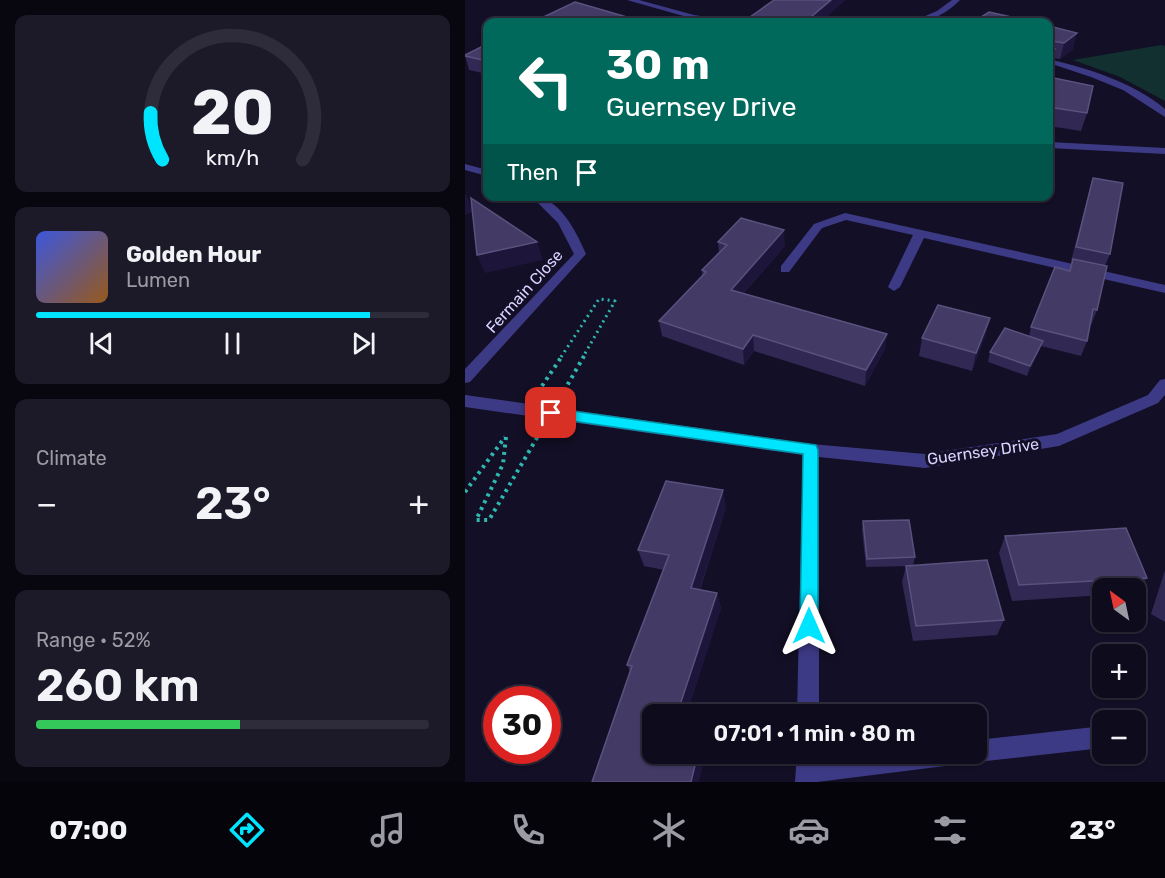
<!DOCTYPE html>
<html lang="en">
<head>
<meta charset="utf-8">
<style>
	body { margin:0; font-family:Rubik,sans-serif; background:#1c1929; color:#f1f3f6; height:100vh; display:flex; flex-direction:column; font-size:22px; white-space:nowrap }
	* { box-sizing:border-box; margin:0 }
	p { font-size:20px; color:#9b9ba3 }
	.icon { flex:none; width:33px; height:33px; fill:none; stroke:currentColor; stroke-width:2; stroke-linecap:round; stroke-linejoin:round }
	.map { position:relative; flex:1; overflow:hidden }
	.details { display:flex; flex-direction:column; gap:15px; padding:15px; background:#08060f; width:465px }
	.details>* { flex:none }
	.hud { position:absolute; left:18px; top:18px; width:570px; height:183px; border-radius:12px; box-shadow:0 2px 4px #0004,0 0 0 2px #2e2b3b; background:#00695c; color:#fff; overflow:hidden }
	.needle { width:39px; rotate:327deg }
	.controls { position:absolute; left:627px; top:578px; display:grid; gap:12px }
	.controls a { display:grid; place-items:center; width:54px; height:54px; border-radius:12px; background:#0e0b1c; box-shadow:0 2px 4px #0004,0 0 0 2px #2e2b3b; font-size:30px }
	.speed { position:absolute; left:18px; top:686px; display:flex; gap:12px; font-size:30px; font-weight:700; text-align:center }
	.speed>* { display:grid; place-content:center; width:78px; height:78px; border-radius:50%; background:#0e0b1c; box-shadow:0 2px 4px #0004,0 0 0 2px #2e2b3b; line-height:1 }
	.speed .limit { border:9px solid #d22; background:#fff; color:#111 }
	.pin { position:absolute; display:grid; place-items:center; width:51px; height:51px; color:#fff; margin:-26px; border-radius:12px; box-shadow:0 3px 9px #0006 }
	.me { position:absolute; width:66px; margin:-33px; rotate:0deg; stroke-linejoin:round; filter:drop-shadow(0 0 4px #0008) }
	.turn { display:flex; align-items:center; gap:21px; height:126px; padding:0 24px; font-size:27px }
	.turn .icon { width:78px; height:78px; stroke-width:2.5 }
	.turn b { display:block; font-size:42px; line-height:51px }
	.then { display:flex; align-items:center; height:57px; padding:0 24px; background:#0003; gap:12px; font-size:22px }
	.big { font-size:45px; font-weight:600; line-height:1.1 }
	.details .tile { flex:1; display:flex; flex-direction:column; justify-content:center; gap:9px; min-width:0; padding:0 21px; border-radius:12px; background:#1c1929 }
	.details .dial { align-items:center; gap:0 }
	.dial svg { height:156px; overflow:visible; fill:none; stroke:#2e2b3b; stroke-width:7; stroke-linecap:round; text-anchor:middle }
	.dial text { fill:#f1f3f6; stroke:none }
	.song { display:flex; align-items:center; gap:18px }
	.cover { width:72px; height:72px; border-radius:9px; background:linear-gradient(135deg,hsl(230 70% 55%),hsl(30 70% 35%)) }
	.played { height:6px; border-radius:3px; background:linear-gradient(90deg,#00e5ff 85%,#2e2b3b 85%) }
	.keys { display:flex; justify-content:space-around; direction:ltr }
	.heat { display:flex; justify-content:space-between; align-items:center; font-size:33px; direction:ltr }
	.charge { height:9px; border-radius:4px; background:linear-gradient(90deg,#34c759 52%,#2e2b3b 0) }
	.trip { position:absolute; left:177px; top:704px; width:345px; height:60px; border-radius:12px; background:#0e0b1c; box-shadow:0 2px 4px #0004,0 0 0 2px #2e2b3b; font-weight:600; line-height:60px; text-align:center }
	.tabs { display:flex; height:96px; justify-content:space-around; align-items:center; background:#06040b; color:#9b9ba3 }
	.tabs .icon { width:42px; height:42px }
	.tabs .selected { color:#00e5ff }
	.tabs b { font-size:27px; color:#f1f3f6 }
	main { display:flex; flex:1; min-height:0 }
	.map>svg:first-child { display:block }
	.green { fill:#12302f }
	.lines { fill:none; stroke-linecap:round; stroke-linejoin:round }
	.path-far1 { stroke:#2fb8b0; stroke-width:3; stroke-dasharray:2 4; stroke-linecap:butt }
	.path { stroke:#2fb8b0; stroke-width:4; stroke-dasharray:3 4.5; stroke-linecap:butt }
	.service { fill:#3d3a85; fill-rule:evenodd }
	.minor { fill:#3d3a85; fill-rule:evenodd }
	.tertiary { fill:#3d3a85; fill-rule:evenodd }
	.wall { fill:#312854 }
	.shaded-wall { fill:#1d163a }
	.building { fill:#433a66; stroke:#5a527e; stroke-width:1.5 }
	.route { fill:#00e5ff; stroke:#0095a6; stroke-width:1.5 }
	.labels { text-anchor:middle; stroke-width:6; stroke-linejoin:round; paint-order:stroke }
	.street-label { font-size:16px; fill:#d9d4ff; stroke:#130f26 }
</style>
</head>
<body>
<main>
<section class="details">
<div class="tile dial"><svg viewBox="0 0 100 80">
<path d="M14 69A42 42 0 1 1 86 69"/>
<path d="M14 69A42 42 0 0 1 8 45" stroke="#00e5ff"/>
<text x="50" y="56" font-size="32" font-weight="700">20</text>
<text x="50" y="72" font-size="11">km/h</text>
</svg></div>
<div class="tile">
<div class="song"><i class="cover"></i><div><b>Golden Hour</b><p>Lumen</p></div></div>
<div class="played"></div>
<div class="keys"><svg class="icon" aria-label="previous" viewBox="0 0 24 24"><path d="M18 5L8 12l10 7zM5 5v14"/></svg><svg class="icon" aria-label="pause" viewBox="0 0 24 24"><path d="M8 5v14M16 5v14"/></svg><svg class="icon" aria-label="next" viewBox="0 0 24 24"><path d="M6 5l10 7-10 7zM19 5v14"/></svg></div>
</div>
<div class="tile"><p>Climate</p>
<div class="heat"><a>−</a><b class="big">23°</b><a>+</a></div>
</div>
<div class="tile"><p>Range · 52%</p><b class="big">260 km</b><div class="charge"></div></div>
</section>
<div class="map">
<svg width="700" height="782" viewBox="0 0 700 782">
	<rect width="100%" height="100%" fill="#130f26"/>
	<path class="green" d="M696,45L700,46V101L655,77L608,60Z"/>
	<g class="lines">
		<path class="path-far1" d="M96,357L134,299L150,301L118,357"/>
		<path class="path" d="M77,386L97,356
			M99,391L119,356
			M41,437L38,464L11,520H24L73,436
			M0,492L40,437"/>
		<path class="service" d="M380,213L555,252L561,256L555,260L459,238L435,287L429,291L423,287L448,235L381,220L357,228L324,272H316V266L349,224Z"/>
		<path class="minor" d="M584,59C624,69 668,82 700,109V117L658,90L626,77L584,63Z
			M584,142L700,148V154L584,148Z
			M0,164L22,170V176L0,170Z
			M66,196C94,196 111,231 121,254L5,382L0,383V369L109,254L93,223Z
			M555,252L700,285V293L551,259V253Z
			M700,379V395L693,403L594,446L460,468L354,457V714H332L338,455L0,407V395L346,444L460,454L592,434L683,395L695,380Z
			M638,726L637,748L512,762L505,759L496,764L352,782H330L332,753H354V758L399,753H512V740Z"/>
		<path class="tertiary" d="M162,0H174L229,15L275,22L229,19Z
			M487,0H495C482,13 464,24 446,22L472,11Z"/>
	</g>
	<path class="wall" d="M584,26L608,49L595,59L588,58L586,66L584,68Z
		M22,44V74L4,70L0,55Z
		M584,77L622,113L616,131L584,126Z
		M628,178L645,254L640,266L632,310L626,325L625,324L622,341L616,356L576,346L562,376L523,362L525,352L564,336L566,327L604,271L607,262L606,261L624,192Z
		M253,242L320,246L278,294L420,349L400,386L289,351L279,365L197,336L194,321L237,276V270L254,252Z
		M525,318L520,336L507,371L454,356L457,338Z
		M261,507L235,590L252,593L256,609L165,672L162,665L199,570L179,566L173,550Z
		M398,521L450,557L448,566L539,620L532,635L448,641L437,582L441,566H445L401,567L397,530Z
		M540,536L682,578L671,593L670,588H638V595L547,601L534,553Z
		M700,570V622L686,614Z"/>
	<path class="shaded-wall" d="M366,0H381L356,22H340Z
		M612,33L608,49L595,59L599,43Z
		M590,49L586,66L584,68V54Z
		M1,194L8,212L0,215V195Z
		M319,230L320,246L267,306L266,290Z
		M72,242L78,260L20,273L12,255Z
		M525,318L520,336L507,371L511,353Z
		M422,334L420,349L400,386L401,370Z
		M288,335L289,351L279,365L278,349Z
		M578,341L575,350L562,376L565,366Z
		M258,490L261,507L230,604L226,588Z
		M252,593L256,609L222,714H212Z
		M233,753H241L234,782H226Z"/>
	<path class="building" d="M309,0H366L340,22H278Z
		M110,2L179,22H68Z
		M524,12L569,22H508Z
		M584,26L612,33L599,43L587,41L586,47L590,49L584,54Z
		M22,44V61L0,56V55Z
		M584,77L628,86L622,113L584,107Z
		M628,178L658,183L645,254L611,247Z
		M6,198L72,242L12,255Z
		M276,218L319,230L266,290L422,334L401,370L288,335L278,349L194,321L241,272L237,270L262,245L253,242Z
		M608,259L642,266L632,310L628,309L622,341L566,327L590,267L605,271Z
		M473,305L525,318L511,353L457,338Z
		M540,328L578,341L565,366L525,352Z
		M201,481L258,490L226,588L252,593L212,714H188V753H233L226,782H127L167,666L162,665L204,555L173,550Z
		M444,520L450,557L402,559L398,521Z
		M661,528L682,578L554,585L540,536Z
		M522,560L539,620L451,626L441,566Z"/>
	<path class="route" d="M86,408L351,445L353,450V626L350,632L344,634L338,632L335,626L338,454L86,418L79,413Z"/>
	<g class="labels">
		<g class="street-label">
			<text transform="translate(59 291) rotate(-48)" y="6">Fermain Close</text>
			<text transform="translate(518 451) rotate(-8)" y="6">Guernsey Drive</text>
		</g>
	</g>
</svg>
<div class="controls">
<a><svg class="needle" viewBox="-14 -14 28 28"><path d="M0-13l5 13h-10z" fill="#e53935"/><path d="M0 13l5-13h-10z" fill="#9b9ba3"/></svg></a>
<a>+</a>
<a>−</a>
</div>
<div class="speed"><div class="limit">30</div></div>
<div class="pin" style="left:86px;top:413px;background:#d93025"><svg class="icon" aria-label="arrive" viewBox="0 0 24 24"><path d="M6 21V4h12l-3 4 3 4H6"/></svg></div>
<svg class="me" style="left:344px;top:626px" viewBox="-20 -20 40 40"><path d="M0-17L14 15 0 8-14 15z" fill="#00e5ff" stroke="#fff" stroke-width="4"/></svg>
<div class="trip">07:01 · 1 min · 80 m</div>
<div class="hud">
<div class="turn"><svg class="icon" aria-label="left" viewBox="0 0 24 24"><path d="M17 20v-9H6M10 6l-5 5 5 5"/></svg><div><b>30 m</b>Guernsey Drive</div></div>
<div class="then">Then<svg class="icon" aria-label="arrive" viewBox="0 0 24 24"><path d="M6 21V4h12l-3 4 3 4H6"/></svg></div>
</div>
</div>
</main>
<nav class="tabs">
<b>07:00</b>
<svg class="icon selected" aria-label="directions" viewBox="0 0 24 24"><path d="M12 3l9 9-9 9-9-9zM9 14v-3h6M13 9l2 2-2 2"/></svg>
<svg class="icon" aria-label="music" viewBox="0 0 24 24"><path d="M9 18V5l10-2v13"/><circle cx="6" cy="18" r="3"/><circle cx="16" cy="16" r="3"/></svg>
<svg class="icon" aria-label="phone" viewBox="0 0 24 24"><path d="M5 4h4l2 5-3 2q2 4 5 5l2-3 5 2v4C11 20 4 13 5 4z"/></svg>
<svg class="icon" aria-label="climate" viewBox="0 0 24 24"><path d="M12 3v18M4 7l16 10M4 17L20 7"/></svg>
<svg class="icon" aria-label="car" viewBox="0 0 24 24"><path d="M5 17H2v-5l4-1 3-4h7l3 4 3 1v5h-3M9 17h6M6 11h13"/><circle cx="7" cy="17" r="2"/><circle cx="17" cy="17" r="2"/></svg>
<svg class="icon" aria-label="filters" viewBox="0 0 24 24"><path d="M4 7h16M4 17h16"/><circle cx="9" cy="7" r="2"/><circle cx="15" cy="17" r="2"/></svg>
<b>23°</b>
</nav>
</body>
</html>
